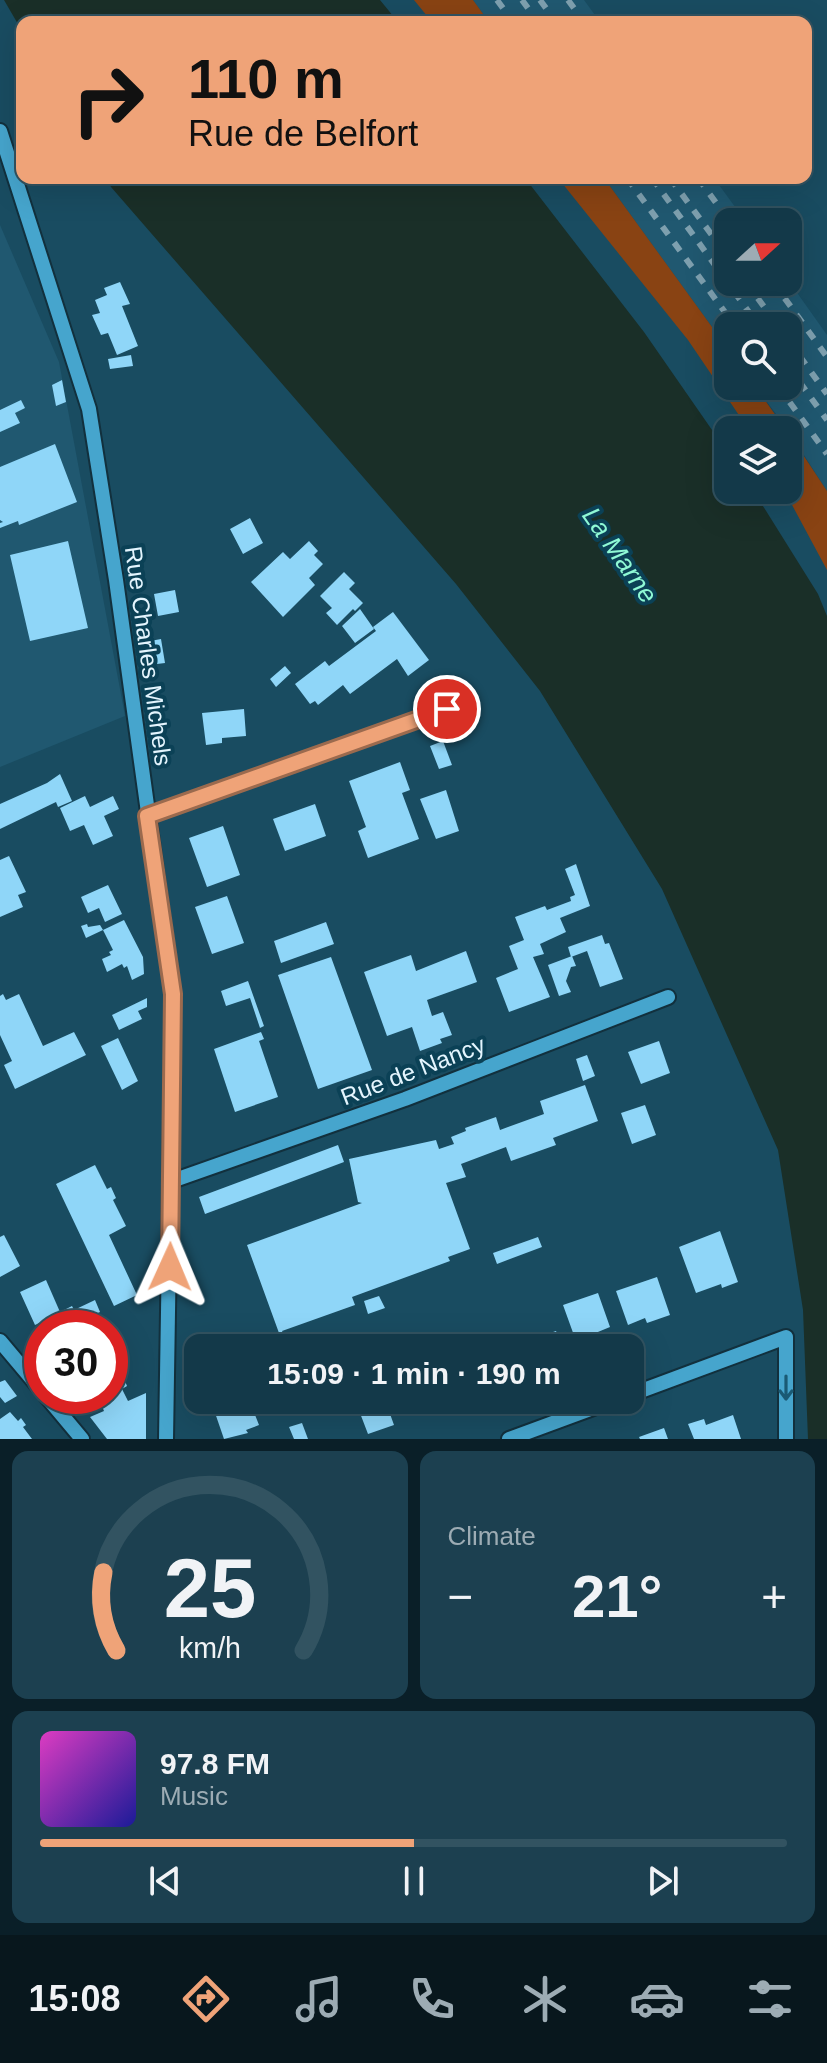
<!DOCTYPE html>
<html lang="en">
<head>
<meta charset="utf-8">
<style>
	body { margin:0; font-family:Helvetica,sans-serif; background:#1c4050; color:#f1f3f6; height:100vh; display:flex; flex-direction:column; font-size:30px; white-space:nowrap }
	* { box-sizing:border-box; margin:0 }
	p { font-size:26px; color:#9dacb4 }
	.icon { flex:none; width:44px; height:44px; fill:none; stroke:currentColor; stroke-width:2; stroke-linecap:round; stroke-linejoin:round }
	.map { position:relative; height:1439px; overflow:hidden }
	.side { display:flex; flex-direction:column; gap:12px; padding:12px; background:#0a1f28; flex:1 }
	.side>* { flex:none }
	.top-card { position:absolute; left:16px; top:16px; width:796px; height:168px; border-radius:16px; box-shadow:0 8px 32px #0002,0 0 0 2px #325361; background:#efa378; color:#111; overflow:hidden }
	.needle { width:52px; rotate:69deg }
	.fabs { position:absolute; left:714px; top:208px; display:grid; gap:16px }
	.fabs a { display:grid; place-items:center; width:88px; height:88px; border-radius:16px; background:#133949; box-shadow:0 8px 32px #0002,0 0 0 2px #325361; font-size:40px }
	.speed { position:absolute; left:24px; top:1310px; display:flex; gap:16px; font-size:40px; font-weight:700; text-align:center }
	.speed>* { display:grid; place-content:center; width:104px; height:104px; border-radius:50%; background:#133949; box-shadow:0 8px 32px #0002,0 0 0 2px #325361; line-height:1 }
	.speed .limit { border:12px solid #d22; background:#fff; color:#111 }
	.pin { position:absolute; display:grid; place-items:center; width:68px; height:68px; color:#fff; margin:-34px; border:4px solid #fff; border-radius:50%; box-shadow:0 2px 8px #0007 }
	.me { position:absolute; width:88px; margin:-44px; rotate:1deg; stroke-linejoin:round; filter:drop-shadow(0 0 6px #0008) }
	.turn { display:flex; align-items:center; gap:28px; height:168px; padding:0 40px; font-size:36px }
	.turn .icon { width:104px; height:104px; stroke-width:2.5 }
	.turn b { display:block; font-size:56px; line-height:68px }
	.big { font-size:60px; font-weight:700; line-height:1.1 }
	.side .card { flex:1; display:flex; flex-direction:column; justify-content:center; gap:12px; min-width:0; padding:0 28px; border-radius:16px; background:#1c4050 }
	.side .dial { align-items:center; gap:0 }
	.dial svg { height:208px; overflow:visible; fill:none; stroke:#325361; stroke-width:7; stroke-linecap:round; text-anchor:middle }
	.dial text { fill:#f1f3f6; stroke:none }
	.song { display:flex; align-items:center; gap:24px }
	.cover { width:96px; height:96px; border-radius:12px; background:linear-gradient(135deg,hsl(310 70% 55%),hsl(240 70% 35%)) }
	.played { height:8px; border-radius:4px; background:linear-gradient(90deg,#efa378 50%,#325361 50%) }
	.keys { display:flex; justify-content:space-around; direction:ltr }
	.heat { display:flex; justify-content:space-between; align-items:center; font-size:44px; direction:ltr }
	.side .tiles { flex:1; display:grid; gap:12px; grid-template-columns:1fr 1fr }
	.card:last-child { grid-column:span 2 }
	.trip { position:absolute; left:184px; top:1334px; width:460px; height:80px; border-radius:16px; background:#133949; box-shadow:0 8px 32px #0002,0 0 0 2px #325361; font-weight:700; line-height:80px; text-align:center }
	.tabs { display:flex; height:128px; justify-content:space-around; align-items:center; background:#08171d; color:#9dacb4 }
	.tabs .icon { width:56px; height:56px }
	.tabs .on { color:#efa378 }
	.tabs b { font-size:36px; color:#f1f3f6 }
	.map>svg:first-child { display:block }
	.built { fill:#205870 }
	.green { fill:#894313 }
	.water { fill:#1a2f28 }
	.building { fill:#8fd6f8 }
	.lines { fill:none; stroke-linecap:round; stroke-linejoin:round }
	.minor-casing { stroke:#12303d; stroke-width:18 }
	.minor { stroke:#46a5cd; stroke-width:14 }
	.rail { stroke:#7ea0af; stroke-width:6; stroke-dasharray:10 10; stroke-linecap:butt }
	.oneway { stroke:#1a5a74 }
	.route-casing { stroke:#9b6a4e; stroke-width:20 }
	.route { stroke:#efa378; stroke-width:14 }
	.labels { text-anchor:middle; stroke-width:8; stroke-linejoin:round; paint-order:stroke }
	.street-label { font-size:24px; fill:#e4f5fe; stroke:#0b4156 }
	.water-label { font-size:26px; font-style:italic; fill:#8ff9d5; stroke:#0b4156 }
</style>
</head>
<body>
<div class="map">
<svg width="827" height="1439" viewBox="0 0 827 1439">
	<rect width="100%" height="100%" fill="#194c61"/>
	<path class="built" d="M473,0H584L600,22H489Z
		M604,178H714L746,222H728V282H788V280L827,335V491L788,430L755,386H788V326H728V349Z
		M0,225L59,362L125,716L0,767Z"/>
	<path class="green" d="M414,0H473L489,22H432Z
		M558,178H604L728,349V386H755L786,430H749L688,340Z
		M788,432L827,491V570L784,490H788Z"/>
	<path class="water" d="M4,0H380L398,22H22V31Z
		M106,178H525L644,332L728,453V490H753L818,594L827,616V1439H808L803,1310L778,1150L662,889L540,691L456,584L111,187Z"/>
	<path class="building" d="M120,282L130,304L122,306L138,346L117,355L108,333L101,335L92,315L100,313L95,300L107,295L104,288Z
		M131,355L133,366L110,369L108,359Z
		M62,380L66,402L56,406L52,385Z
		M21,400L25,408L15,413L20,423L0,432V410Z
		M55,444L77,502L19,525L18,521L0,528V523L3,522L0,520V467Z
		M250,518L263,543L243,554L230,529Z
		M68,541L88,628L30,641L10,555Z
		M309,541L318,551L314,555L323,564L309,578L315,585L283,617L251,582L283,552L290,559Z
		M344,572L355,583L349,589L363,603L355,611L353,609L337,625L326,613L332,608L320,596Z
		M175,590L179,612L158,616L154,594Z
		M360,609L374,629L355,643L342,626Z
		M393,612L429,660L408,676L397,659L350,694L343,685L318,705L315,701L310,704L295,684L325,661L329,666L376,631L373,627Z
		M161,639L165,663L149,665L145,642Z
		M285,666L291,673L276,687L270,679Z
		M244,709L246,736L222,738V743L206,745L202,713Z
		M443,741L452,765L439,769L430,746Z
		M400,762L410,790L402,793L419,839L368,858L358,831L366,827L349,781Z
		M60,774L72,801L58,807L56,802L0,829V804L47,783Z
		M446,790L459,831L436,839L420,799Z
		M85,796L90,807L113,796L119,809L104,816L113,836L93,845L84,825L70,831L60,808Z
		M315,804L326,836L285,851L273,819Z
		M223,826L240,875L207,887L189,838Z
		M9,856L26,892L18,895L23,907L0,917V860Z
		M576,864L590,906L560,918L566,932L540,944L544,954L533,957L550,997L509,1012L496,978L518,969L509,946L524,940L515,917L545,906L547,910L571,901L570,897L575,895L565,869Z
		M108,885L122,914L105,922L99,908L88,913L81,897Z
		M227,896L244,943L212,954L195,907Z
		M124,920L143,957L144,974L132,980L127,966L124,968L122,964L107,972L102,959L111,955L109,952L113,950L103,930Z
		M326,922L334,944L281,963L274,941Z
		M87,924L88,927L100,925L103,930L86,938L81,926Z
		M602,935L605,944L609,943L623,979L600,987L587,951L571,957L568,947Z
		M466,951L477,982L427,1000L432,1016L443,1012L452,1035L440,1039L442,1043L420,1051L412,1027L387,1036L364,972L411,955L416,971Z
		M572,956L576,966L571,967L566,981L571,992L559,996L548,965Z
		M331,957L372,1070L318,1089L278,975Z
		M248,981L264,1026L260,1028L250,998L226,1006L221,991Z
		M3,994L6,1000L19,994L43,1046L74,1032L86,1055L15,1089L4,1065L12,1061L0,1035V996Z
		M147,998V1007L138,1011L142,1019L119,1030L112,1015Z
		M261,1032L264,1039L259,1041L278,1097L235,1112L214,1049Z
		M118,1038L138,1081L122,1090L101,1046Z
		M659,1041L670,1073L641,1084L628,1052Z
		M587,1055L595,1076L583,1081L576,1059Z
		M585,1085L598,1121L553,1138L556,1145L511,1161L506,1147L461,1164L466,1177L446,1183L470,1249L448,1257L450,1261L352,1297L355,1305L282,1331L289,1348H238L279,1333L247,1245L362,1203L358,1202L349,1159L436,1140L439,1149L454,1144L451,1137L466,1131L465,1128L496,1117L500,1130L544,1114L540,1101Z
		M645,1105L656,1135L632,1144L621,1113Z
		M338,1145L344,1162L205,1214L199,1197Z
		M95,1165L107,1189L111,1187L116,1198L113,1200L126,1226L109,1235L137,1295L114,1306L56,1184Z
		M720,1231L738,1282L722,1288L721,1284L696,1293L679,1247Z
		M4,1235L20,1266L0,1277V1237Z
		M538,1237L542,1247L497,1264L493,1253Z
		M657,1277L670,1315L647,1323L645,1318L628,1325L616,1291Z
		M46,1280L60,1312L72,1306L74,1310L95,1300L100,1312L91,1316L95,1326L67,1328L62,1317L51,1322L50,1318L35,1325L20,1292Z
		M598,1293L610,1327L576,1341L563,1305Z
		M379,1296L385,1308L368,1314L364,1301Z
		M556,1331L563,1348H533L530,1340Z
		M436,1332L442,1348H391Z
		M215,1334L220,1348H201L198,1340Z
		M117,1362L127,1386L122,1389L128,1401L146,1393V1439H107L90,1417L104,1411L99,1399L95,1401L94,1396H110V1365Z
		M5,1380L17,1396L5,1403L0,1397V1382Z
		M232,1400H236L240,1411L252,1407L259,1425L246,1430L248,1433L224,1439L213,1407Z
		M307,1400H333L310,1409Z
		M355,1400H385L394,1425L368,1434Z
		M10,1412L18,1421L21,1418L26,1425L23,1427L32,1439H0V1419Z
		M733,1415L741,1439H694L688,1424L704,1419L706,1425Z
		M302,1423L308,1439H294L289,1427Z
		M664,1428L668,1439H640L639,1437Z"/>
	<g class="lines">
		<g class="minor-casing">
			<path id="minor" d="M0,131L89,409L116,580L173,994L166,1439
				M147,816L447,709
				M172,1181L405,1099L668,997
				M0,1341L42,1391
				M630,1395L786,1337V1439
				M46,1396L82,1439
				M509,1439L615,1400"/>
		</g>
		<use href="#minor" class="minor"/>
		<path class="rail" d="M497,0L513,22
			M522,0L538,22
			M540,0L556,22
			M568,0L584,22
			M627,178L735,326
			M652,178L759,326
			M670,178L728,257
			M698,178L730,222
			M746,282L778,326
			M773,282L827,357
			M788,340L827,394
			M788,366L827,420
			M778,386L827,454"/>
	</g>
	<defs><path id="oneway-shaft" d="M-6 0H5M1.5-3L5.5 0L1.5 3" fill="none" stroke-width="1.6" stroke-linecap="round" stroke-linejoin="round" transform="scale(2)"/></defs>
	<use class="oneway" href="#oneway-shaft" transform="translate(786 1388) rotate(90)"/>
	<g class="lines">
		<g class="route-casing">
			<path id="route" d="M170,1267L173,994L147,816L447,709"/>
		</g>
		<use href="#route" class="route"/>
	</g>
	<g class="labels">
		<g class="street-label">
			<text transform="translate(148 656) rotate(82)" y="8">Rue Charles Michels</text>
			<text transform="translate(413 1071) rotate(-21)" y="8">Rue de Nancy</text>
		</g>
		<g class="water-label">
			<text transform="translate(620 555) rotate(55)" y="9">La Marne</text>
		</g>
	</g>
</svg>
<div class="fabs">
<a><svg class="needle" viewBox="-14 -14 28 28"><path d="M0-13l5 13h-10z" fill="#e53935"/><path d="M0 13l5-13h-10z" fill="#9dacb4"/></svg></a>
<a><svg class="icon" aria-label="search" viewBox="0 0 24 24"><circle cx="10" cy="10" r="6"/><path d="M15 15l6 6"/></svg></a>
<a><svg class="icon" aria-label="layers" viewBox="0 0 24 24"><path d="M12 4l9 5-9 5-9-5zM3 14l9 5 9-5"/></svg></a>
</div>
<div class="speed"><div class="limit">30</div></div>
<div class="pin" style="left:447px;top:709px;background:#d93025"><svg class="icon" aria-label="arrive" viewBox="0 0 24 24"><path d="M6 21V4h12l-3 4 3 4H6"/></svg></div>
<svg class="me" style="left:170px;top:1267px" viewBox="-20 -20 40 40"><path d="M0-17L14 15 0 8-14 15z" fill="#efa378" stroke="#fff" stroke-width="4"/></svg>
<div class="trip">15:09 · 1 min · 190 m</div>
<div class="top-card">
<div class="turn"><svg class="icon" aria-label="right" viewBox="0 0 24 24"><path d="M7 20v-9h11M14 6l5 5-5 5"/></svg><div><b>110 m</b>Rue de Belfort</div></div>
</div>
</div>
<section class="side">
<div class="tiles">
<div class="card dial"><svg viewBox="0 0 100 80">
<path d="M14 69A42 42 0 1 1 86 69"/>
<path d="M14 69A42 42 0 0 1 9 39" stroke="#efa378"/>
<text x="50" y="56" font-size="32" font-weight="700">25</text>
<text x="50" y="72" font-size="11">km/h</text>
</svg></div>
<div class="card"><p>Climate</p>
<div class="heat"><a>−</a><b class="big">21°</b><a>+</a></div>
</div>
<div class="card">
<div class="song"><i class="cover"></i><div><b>97.8 FM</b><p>Music</p></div></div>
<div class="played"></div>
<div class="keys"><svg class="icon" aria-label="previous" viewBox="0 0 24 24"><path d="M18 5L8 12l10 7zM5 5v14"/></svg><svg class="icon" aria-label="pause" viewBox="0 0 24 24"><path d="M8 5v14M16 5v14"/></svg><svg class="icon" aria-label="next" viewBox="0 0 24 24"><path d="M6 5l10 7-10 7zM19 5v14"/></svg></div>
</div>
</div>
</section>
<nav class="tabs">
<b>15:08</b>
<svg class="icon on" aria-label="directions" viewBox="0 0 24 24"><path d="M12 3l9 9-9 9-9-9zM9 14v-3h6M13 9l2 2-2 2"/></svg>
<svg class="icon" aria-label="music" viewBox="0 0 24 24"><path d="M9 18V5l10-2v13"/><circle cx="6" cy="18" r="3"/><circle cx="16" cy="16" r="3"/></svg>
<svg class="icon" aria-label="phone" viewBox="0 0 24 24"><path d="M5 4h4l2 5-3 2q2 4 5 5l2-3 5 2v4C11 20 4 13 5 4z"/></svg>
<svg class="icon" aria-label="climate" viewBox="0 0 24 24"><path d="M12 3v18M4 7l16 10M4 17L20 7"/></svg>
<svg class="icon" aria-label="car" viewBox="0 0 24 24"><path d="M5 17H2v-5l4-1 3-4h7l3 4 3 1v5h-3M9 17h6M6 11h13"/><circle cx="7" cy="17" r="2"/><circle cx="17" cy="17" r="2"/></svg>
<svg class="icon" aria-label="filters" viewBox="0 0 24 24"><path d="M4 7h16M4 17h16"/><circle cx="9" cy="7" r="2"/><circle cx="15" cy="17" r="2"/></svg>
</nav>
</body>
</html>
